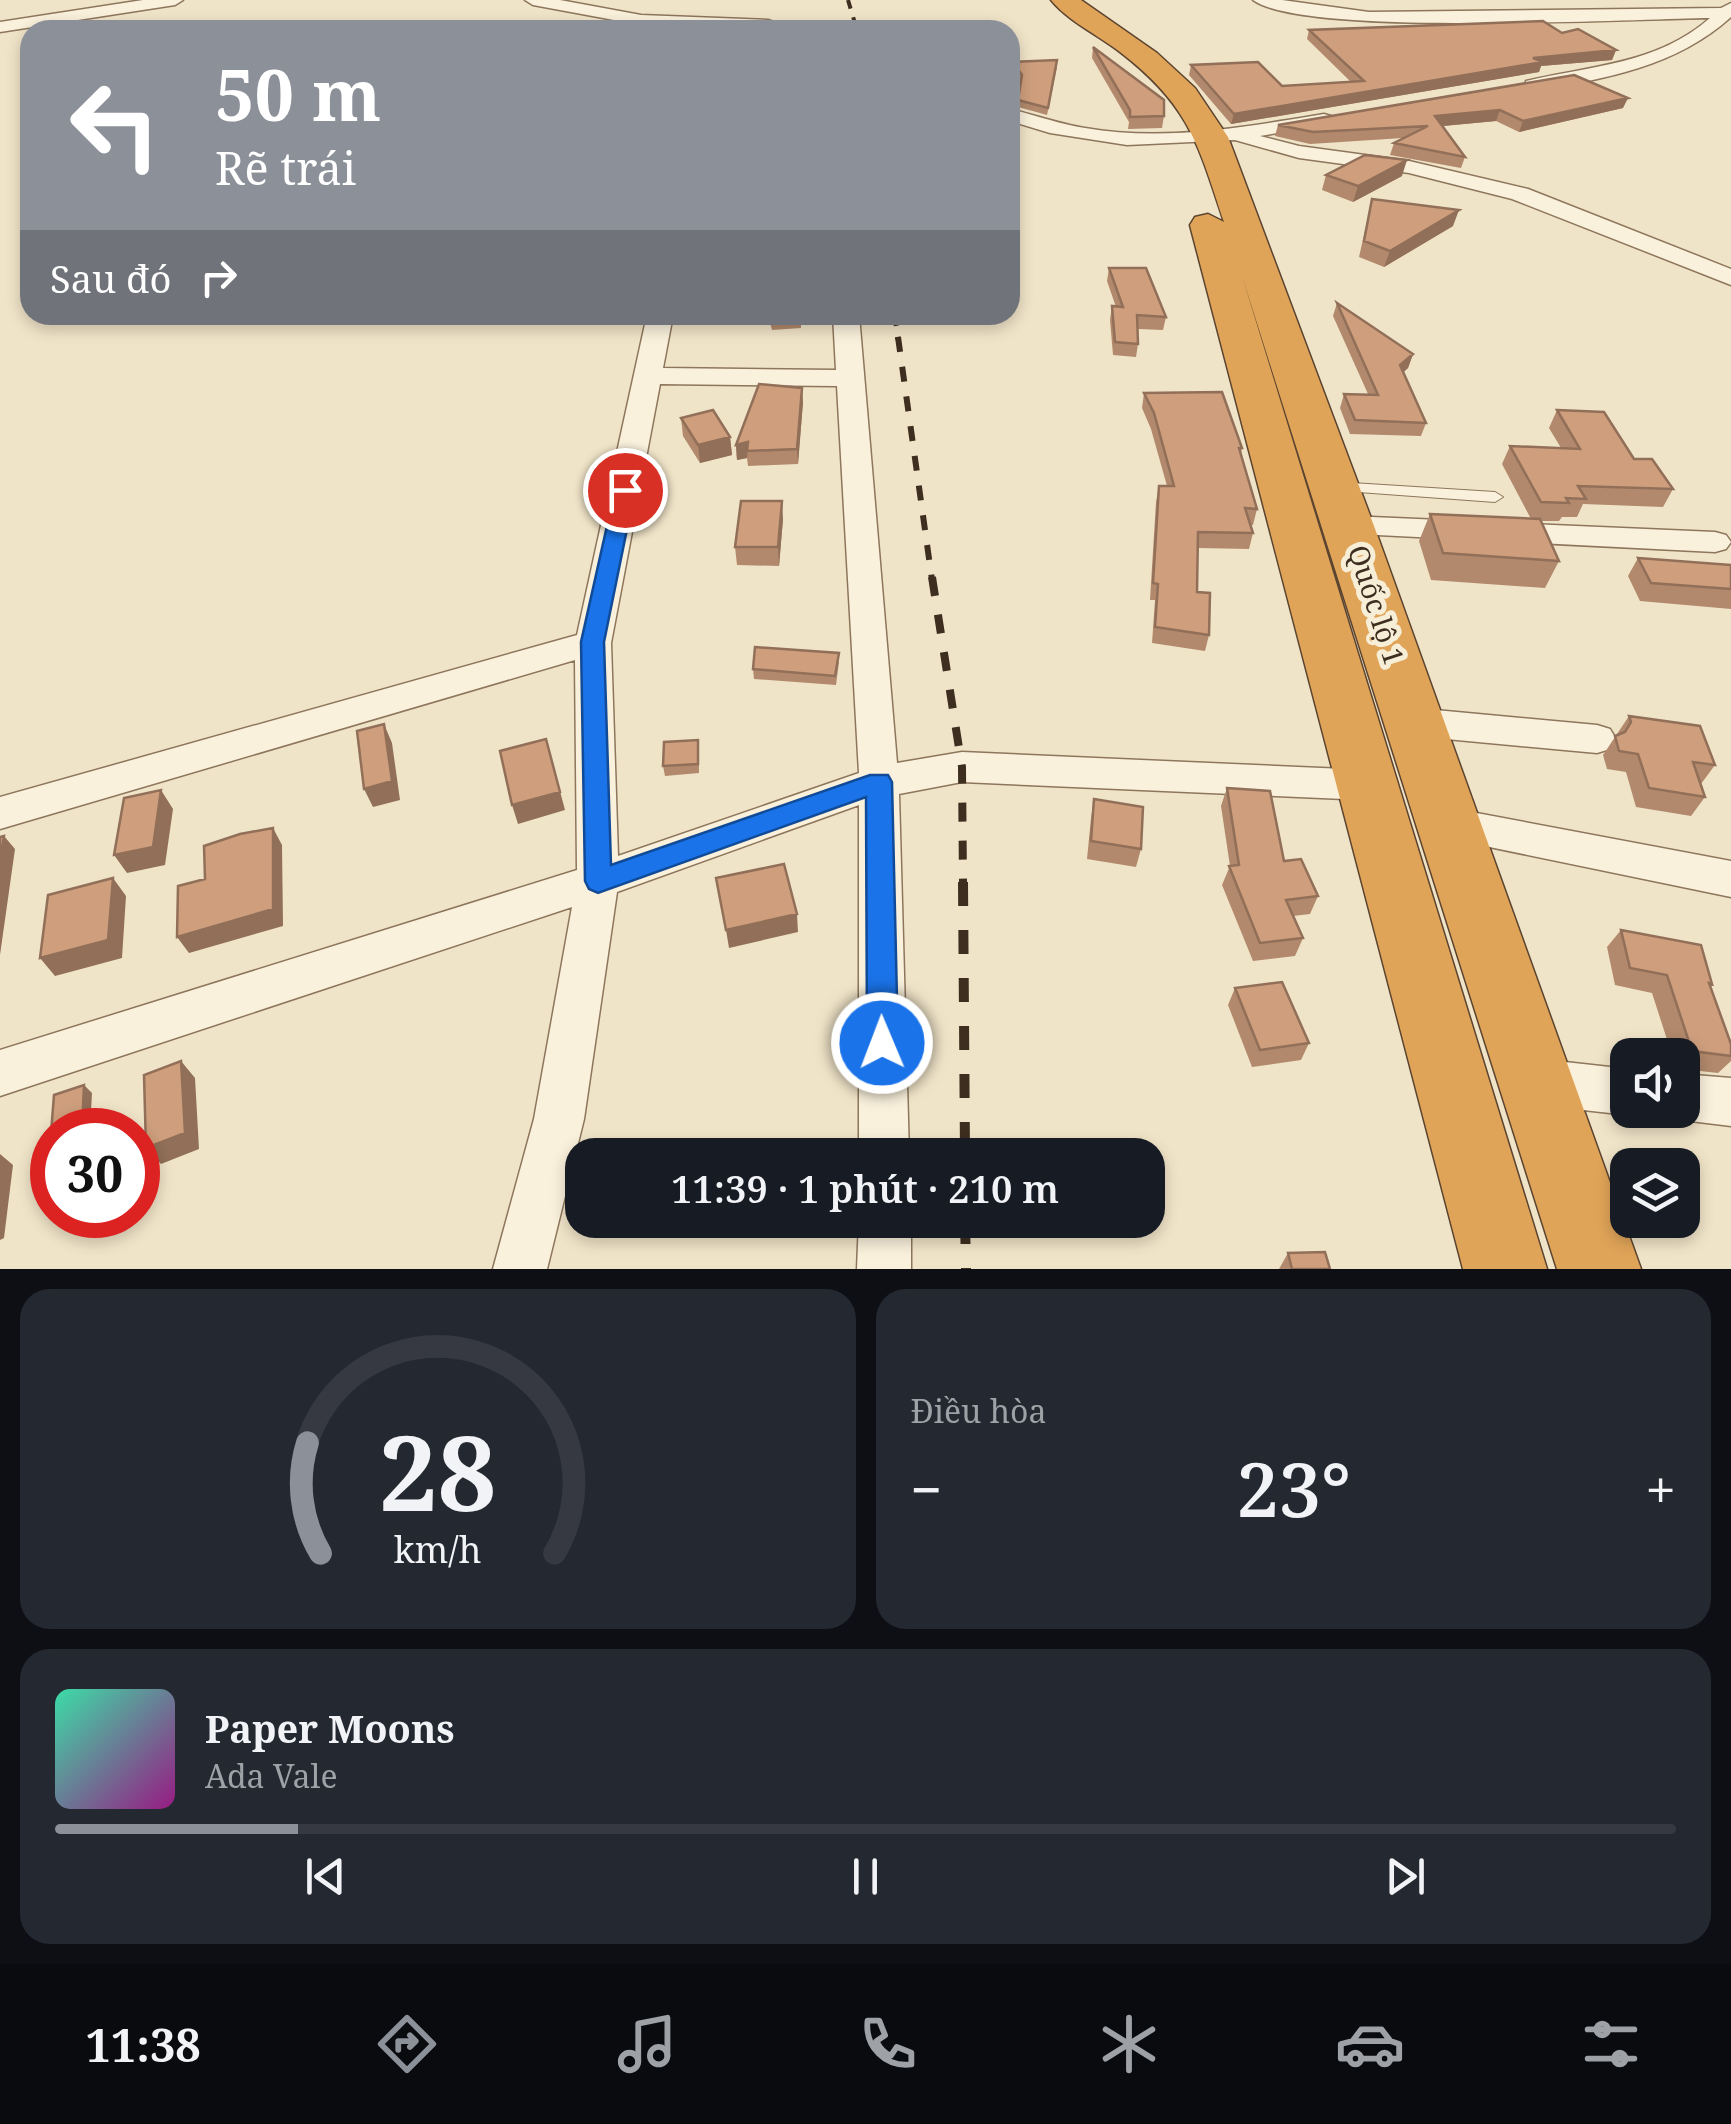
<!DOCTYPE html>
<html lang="vi">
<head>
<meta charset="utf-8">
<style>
	body { margin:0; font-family:"Noto Serif",serif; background:#242831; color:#f1f3f6; height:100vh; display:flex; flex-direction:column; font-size:38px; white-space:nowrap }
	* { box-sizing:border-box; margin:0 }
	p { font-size:32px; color:#9ea1a6 }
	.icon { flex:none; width:55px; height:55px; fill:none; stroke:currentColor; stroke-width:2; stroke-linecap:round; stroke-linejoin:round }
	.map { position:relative; height:1269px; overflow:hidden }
	.side { display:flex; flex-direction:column; gap:20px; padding:20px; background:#0d0f14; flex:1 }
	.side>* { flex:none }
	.hud { position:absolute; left:20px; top:20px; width:1000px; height:305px; border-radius:30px; box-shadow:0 5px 15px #0003; background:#8c9099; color:#fff; overflow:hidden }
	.fabs { position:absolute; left:1610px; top:1038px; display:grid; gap:20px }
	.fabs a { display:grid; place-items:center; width:90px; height:90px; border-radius:20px; background:#171b24; box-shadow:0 5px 15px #0003; font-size:50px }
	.speed { position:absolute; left:30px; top:1108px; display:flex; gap:20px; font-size:50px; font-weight:700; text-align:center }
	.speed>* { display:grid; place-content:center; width:130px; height:130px; border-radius:50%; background:#171b24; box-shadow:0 5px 15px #0003; line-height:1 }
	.speed .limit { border:15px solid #d22; background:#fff; color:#111 }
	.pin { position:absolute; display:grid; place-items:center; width:85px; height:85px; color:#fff; margin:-42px; border:5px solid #fff; border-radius:50%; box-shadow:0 2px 10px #0007 }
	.me { position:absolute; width:110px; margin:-55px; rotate:359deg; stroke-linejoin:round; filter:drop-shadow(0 0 8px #0008) }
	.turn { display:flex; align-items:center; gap:35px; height:210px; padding:0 30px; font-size:45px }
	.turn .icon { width:130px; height:130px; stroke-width:2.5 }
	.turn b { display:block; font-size:70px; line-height:85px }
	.then { display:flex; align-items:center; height:95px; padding:0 30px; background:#0003; gap:20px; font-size:38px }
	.big { font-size:75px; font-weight:600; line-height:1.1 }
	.side .widget { flex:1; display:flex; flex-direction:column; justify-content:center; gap:15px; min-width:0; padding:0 35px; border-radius:30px; background:#242831 }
	.side .dial { align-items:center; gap:0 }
	.dial svg { height:260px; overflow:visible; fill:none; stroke:#363941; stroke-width:7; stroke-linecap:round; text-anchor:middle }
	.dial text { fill:#f1f3f6; stroke:none }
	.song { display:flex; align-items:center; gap:30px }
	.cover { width:120px; height:120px; border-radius:15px; background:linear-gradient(135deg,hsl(160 70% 55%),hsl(310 70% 35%)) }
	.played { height:10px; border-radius:5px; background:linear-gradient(90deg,#8c9099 15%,#363941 15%) }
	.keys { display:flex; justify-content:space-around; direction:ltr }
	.heat { display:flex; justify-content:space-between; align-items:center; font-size:55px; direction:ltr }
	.side .tiles { flex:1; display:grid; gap:20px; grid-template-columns:1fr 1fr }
	.widget:last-child { grid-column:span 2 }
	.trip { position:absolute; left:565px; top:1138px; width:600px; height:100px; border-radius:30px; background:#171b24; box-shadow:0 5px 15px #0003; font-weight:600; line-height:100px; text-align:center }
	.dock { display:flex; height:160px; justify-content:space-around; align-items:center; background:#090b0e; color:#9ea1a6 }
	.dock .icon { width:70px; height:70px }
	.dock .selected { color:#8c9099 }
	.dock b { font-size:45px; color:#f1f3f6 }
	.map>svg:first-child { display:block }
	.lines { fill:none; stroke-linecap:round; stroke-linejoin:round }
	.lane-casing { stroke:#8d765c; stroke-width:2 }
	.street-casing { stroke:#8d765c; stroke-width:3 }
	.highway-casing { stroke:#5b4430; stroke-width:3 }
	.lane { fill:#faf1dc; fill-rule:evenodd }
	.street { fill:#faf1dc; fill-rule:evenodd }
	.highway { fill:#e0a458; fill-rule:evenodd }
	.rail-far4 { stroke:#3d2e20; stroke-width:4; stroke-dasharray:9 9; stroke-linecap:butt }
	.rail-far3 { stroke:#3d2e20; stroke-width:5; stroke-dasharray:11 11; stroke-linecap:butt }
	.rail-far2 { stroke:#3d2e20; stroke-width:6; stroke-dasharray:15 15; stroke-linecap:butt }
	.rail-far1 { stroke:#3d2e20; stroke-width:8; stroke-dasharray:19 19; stroke-linecap:butt }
	.rail { stroke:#3d2e20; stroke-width:10; stroke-dasharray:24 24; stroke-linecap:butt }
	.wall { fill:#b2896c }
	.shaded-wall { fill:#916f58 }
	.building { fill:#cf9f7d; stroke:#916f58; stroke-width:2.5 }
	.route { fill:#1a73e8; stroke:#114b97; stroke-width:2.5 }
	.labels { text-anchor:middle; stroke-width:10; stroke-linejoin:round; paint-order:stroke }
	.street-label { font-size:28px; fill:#3d2e20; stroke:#f7eed8 }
</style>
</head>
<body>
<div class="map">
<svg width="1731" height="1269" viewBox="0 0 1731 1269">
	<rect width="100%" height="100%" fill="#f0e4c8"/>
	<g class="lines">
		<g class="lane-casing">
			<path id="lane" d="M1336,482L1495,492L1503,497L1495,502L1331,490L1328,487L1331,484Z"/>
		</g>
		<g class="street-casing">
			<path id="street" d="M143,0H183L175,5L0,32V22Z
				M525,0H560L641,15L768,20L797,30L641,25L533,5Z
				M1253,0H1282L1369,12L1721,8L1731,3V17C1676,67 1604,79 1533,91L1526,89V81C1590,66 1658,64 1710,18C1630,19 1303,37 1253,0Z
				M1010,109C1035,115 1059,124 1085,128C1164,142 1246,127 1324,114L1331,116V124L1260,136L1299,146L1409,161L1528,189L1731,269V285L1512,199L1409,173L1299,158L1235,140L1127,145L1050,133L1010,121Z
				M647,315H673L663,368L836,370L833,315H859L897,763L962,752L1367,770L1381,774L1387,785L1381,796L1367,800L962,782L899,794L909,1155H859V805L617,892L584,1119L547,1269H493L534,1119L572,907L0,1096V1050L577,870L575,660L0,829V797L577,635ZM660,384L837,386L859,773L618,856L611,643Z
				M1349,516L1715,532L1726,535L1731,542L1726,549L1715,552L1338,533L1333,526L1338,519Z
				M1414,708L1597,725L1610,729L1616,739L1610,749L1597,753L1414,736L1401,732L1395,722L1401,712Z
				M1450,808L1731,861V897L1436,836L1430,824L1436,812Z
				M1538,1059L1628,1069V1110H1641L1628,1115L1538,1105L1521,1098L1514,1082L1521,1066Z
				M1682,1074L1731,1078V1126L1682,1120L1665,1114L1663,1110H1682Z
				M859,1220H911V1269H857Z"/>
		</g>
		<g class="highway-casing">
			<path id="highway" d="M1051,0H1081L1157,53L1195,88L1228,137L1374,526L1641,1269H1557L1242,276L1547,1269H1463L1190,225L1195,217L1208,214L1224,222C1198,143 1189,105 1120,52C1098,35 1068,21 1051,0Z"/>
		</g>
		<use href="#lane" class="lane"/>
		<use href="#street" class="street"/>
		<use href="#highway" class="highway"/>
		<path class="rail-far4" d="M848,0L857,30"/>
		<path class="rail-far3" d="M895,315L898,340"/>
		<path class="rail-far2" d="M898,337L932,580"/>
		<path class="rail-far1" d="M932,577L962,767L963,884"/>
		<path class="rail" d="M963,882L965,1155
			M965,1220L966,1269"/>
	</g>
	<path class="wall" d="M1309,30L1562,33L1616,50L1612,60L1541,66L1539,72L1231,124L1189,75L1191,65L1282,86L1351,82L1307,39Z
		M1093,47L1164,116L1162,128L1128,129L1129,122L1092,58Z
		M1013,62L1057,67L1047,115L1018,107L1021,82L1013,69Z
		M1574,75L1623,108L1519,132L1496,121L1443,126L1465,157L1461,168L1390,155L1394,143L1403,138L1310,144L1275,136L1278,125Z
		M1326,175L1402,176L1353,202L1322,190Z
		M1372,199L1453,226L1384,267L1359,257Z
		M1109,268L1166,317L1163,330L1138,329V344L1136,357L1113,355L1110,320L1112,306L1116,307L1107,281Z
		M1337,303L1413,354L1408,368L1403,372L1426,423L1421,436L1350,434L1340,408L1344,394H1368L1333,316Z
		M768,315H801V328L772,330Z
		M1144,393L1242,448L1241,454L1257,509L1253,525H1250L1253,533L1249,549L1198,548L1197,592L1209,635L1205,651L1152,643L1155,600H1150L1156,502L1159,486H1167L1151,429L1142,408Z
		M803,402L798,464L748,466L747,458L737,460L736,445Z
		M1557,410L1634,459L1673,489L1663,507L1583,504L1577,517H1562L1559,521H1541L1559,561L1545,588L1431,580L1419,541L1430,514L1531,519L1502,464L1510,446L1561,448L1549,428Z
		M681,418L730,437L732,455L700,463L683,436Z
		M783,519L779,566L737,565L735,547Z
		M1638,558L1731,565V609L1640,601L1628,576Z
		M839,662L836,685L754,679L753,669Z
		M1629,716L1715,765L1701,784L1705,797L1691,816L1636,807L1626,772L1607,769L1603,755Z
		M699,750V773L665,776L663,766Z
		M1227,788L1284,861L1318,896L1310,914L1293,916L1303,938L1295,956L1253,961L1222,885L1230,866L1221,806Z
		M1094,799L1141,849L1136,867L1087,859L1091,818Z
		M1621,930L1712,984L1710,986L1731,1044V1061L1718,1073L1682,1069V1055H1672L1652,993L1615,985L1607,947Z
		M1235,988L1309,1043L1301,1060L1252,1067L1228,1005Z
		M1288,1253L1330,1269H1279Z"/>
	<path class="shaded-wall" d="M1616,50L1612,60L1541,66L1539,72L1231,124L1234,114L1533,58Z
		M1628,98L1623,108L1519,132L1523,121Z
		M1500,110L1496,121L1432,127L1435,116Z
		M1407,160L1402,176L1353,202L1358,186Z
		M1459,210L1453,226L1384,267L1390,251Z
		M1413,354L1408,368L1396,379L1400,365Z
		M802,388L803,402L798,464L797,449Z
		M730,437L732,455L700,463L698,445Z
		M748,442L747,458L737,460L736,445Z
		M782,501L783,519L779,566L778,547Z
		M384,724L392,743L400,800L373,807L364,789Z
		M546,739L565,810L518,824L512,805Z
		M161,790L173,809L165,865L127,873L114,855Z
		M273,828L282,845L283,926L189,953L177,937Z
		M4,836L15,849L0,955V863Z
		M113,878L126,896L122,958L55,976L40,958Z
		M797,914L798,932L729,948L726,930Z
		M181,1061L195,1078L199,1149L161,1164L146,1148Z
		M84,1085L92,1093L90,1130H82Z
		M0,1154L13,1165L4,1238L0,1240Z"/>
	<path class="building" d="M1543,21L1562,33L1578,29L1616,50L1533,58L1543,62L1234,114L1191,65L1258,62L1282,86L1364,81L1309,30Z
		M1093,47L1164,100V116L1130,117V110Z
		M1057,60L1048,108L1018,100L1022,75L1013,62Z
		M1574,75L1628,98L1523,121L1500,110L1435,116L1465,157L1394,143L1428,126L1313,132L1278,125Z
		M1365,155L1407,160L1358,186L1326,175Z
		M1372,199L1459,210L1390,251L1364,241Z
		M1109,268H1146L1166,317L1137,315L1138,344L1115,342L1112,306L1123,307Z
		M1337,303L1413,354L1400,365L1426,423L1355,420L1344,394L1378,395Z
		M759,384L802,388L797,449L747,451L748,442L736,445Z
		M1222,392L1242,448H1239L1257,509L1245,508L1253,533L1198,532L1197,592L1210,593L1209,635L1155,627L1158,584L1153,583L1159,486H1174L1154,413L1144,393Z
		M713,410L730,437L698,445L681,418Z
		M1557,410L1604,412L1634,459H1652L1673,489L1578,486L1586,499L1566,498L1569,503L1541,502L1510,446L1580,449Z
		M741,501H782L778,547H735Z
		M1430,514L1540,519L1559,561L1443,553Z
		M1638,558L1731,565V589L1651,583Z
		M755,647L839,653L835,676L753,669Z
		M1629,716L1700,726L1715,765L1693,762L1705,797L1649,788L1638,754L1619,751L1615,736L1625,732L1631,722Z
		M384,724L392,781L364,789L357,731Z
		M546,739L560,792L512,805L500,751Z
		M698,740V764L663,766L664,742Z
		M1227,788L1270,791L1284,861L1301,859L1318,896L1286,900L1303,938L1260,943L1229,866L1239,865Z
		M161,790L153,847L114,855L124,798Z
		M1094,799L1143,807L1141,849L1091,841Z
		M273,828V909L177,937L178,886L205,879L204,846L240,834Z
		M4,836L0,863V837Z
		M784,864L797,914L726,930L716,878Z
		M113,878L108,940L40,958L48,895Z
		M1621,930L1701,945L1712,984L1709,983L1731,1044V1056L1692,1051L1667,975L1630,968Z
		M1282,982L1309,1043L1260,1050L1235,988Z
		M181,1061L185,1133L146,1148L144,1075Z
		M84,1085L82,1130H52V1145L50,1146L54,1095Z
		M1325,1252L1330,1269H1292L1288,1253Z"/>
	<path class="route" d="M625,484L635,490L604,642L611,865L870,775H888L892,782L898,1043L893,1053L882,1057L872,1053L867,1043L866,797L598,893L589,889L585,881L581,642L615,490Z"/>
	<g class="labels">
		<g class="street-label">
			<text transform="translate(1376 605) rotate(72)" y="10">Quốc lộ 1</text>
		</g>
	</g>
</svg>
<div class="fabs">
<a><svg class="icon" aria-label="sound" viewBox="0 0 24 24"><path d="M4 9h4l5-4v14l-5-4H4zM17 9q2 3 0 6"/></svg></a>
<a><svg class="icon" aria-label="layers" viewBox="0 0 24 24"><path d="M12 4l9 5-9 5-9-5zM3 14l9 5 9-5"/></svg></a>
</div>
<div class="speed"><div class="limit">30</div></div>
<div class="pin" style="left:625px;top:490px;background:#d93025"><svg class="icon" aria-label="arrive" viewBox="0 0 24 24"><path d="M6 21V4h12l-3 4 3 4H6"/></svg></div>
<svg class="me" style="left:882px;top:1043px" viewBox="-20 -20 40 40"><circle r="17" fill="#1a73e8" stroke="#fff" stroke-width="3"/><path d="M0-11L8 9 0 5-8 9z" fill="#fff"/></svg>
<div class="trip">11:39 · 1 phút · 210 m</div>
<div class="hud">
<div class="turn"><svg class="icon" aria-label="left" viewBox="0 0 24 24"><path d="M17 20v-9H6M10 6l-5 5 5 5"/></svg><div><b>50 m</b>Rẽ trái</div></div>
<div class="then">Sau đó<svg class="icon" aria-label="right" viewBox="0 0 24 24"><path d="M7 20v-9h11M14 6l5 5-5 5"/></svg></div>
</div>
</div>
<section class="side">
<div class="tiles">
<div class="widget dial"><svg viewBox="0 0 100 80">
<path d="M14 69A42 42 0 1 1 86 69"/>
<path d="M14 69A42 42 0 0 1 10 35" stroke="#8c9099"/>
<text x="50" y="56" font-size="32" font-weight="700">28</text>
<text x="50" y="72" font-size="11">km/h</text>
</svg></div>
<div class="widget"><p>Điều hòa</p>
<div class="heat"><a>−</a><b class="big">23°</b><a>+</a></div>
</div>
<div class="widget">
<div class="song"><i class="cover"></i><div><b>Paper Moons</b><p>Ada Vale</p></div></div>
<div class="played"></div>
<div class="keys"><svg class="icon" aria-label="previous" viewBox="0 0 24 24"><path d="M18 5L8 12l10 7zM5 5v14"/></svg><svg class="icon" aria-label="pause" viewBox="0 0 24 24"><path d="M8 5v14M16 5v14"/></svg><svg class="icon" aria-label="next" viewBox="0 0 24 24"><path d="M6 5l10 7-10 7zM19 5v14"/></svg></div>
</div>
</div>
</section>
<nav class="dock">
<b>11:38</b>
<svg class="icon selected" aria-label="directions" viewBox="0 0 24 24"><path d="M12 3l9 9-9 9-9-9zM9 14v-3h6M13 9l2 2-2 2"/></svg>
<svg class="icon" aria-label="music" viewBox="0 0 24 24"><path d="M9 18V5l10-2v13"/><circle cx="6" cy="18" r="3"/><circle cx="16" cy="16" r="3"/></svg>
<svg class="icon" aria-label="phone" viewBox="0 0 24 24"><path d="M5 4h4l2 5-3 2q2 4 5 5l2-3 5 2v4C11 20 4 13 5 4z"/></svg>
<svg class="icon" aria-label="climate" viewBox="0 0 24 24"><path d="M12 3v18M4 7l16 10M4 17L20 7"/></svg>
<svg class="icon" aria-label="car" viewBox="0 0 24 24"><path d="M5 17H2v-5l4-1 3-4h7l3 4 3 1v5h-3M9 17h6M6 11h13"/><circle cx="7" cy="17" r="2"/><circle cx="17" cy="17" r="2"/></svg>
<svg class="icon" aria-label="filters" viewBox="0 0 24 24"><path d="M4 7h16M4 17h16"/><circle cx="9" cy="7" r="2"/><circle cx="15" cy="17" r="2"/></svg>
</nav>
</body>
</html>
